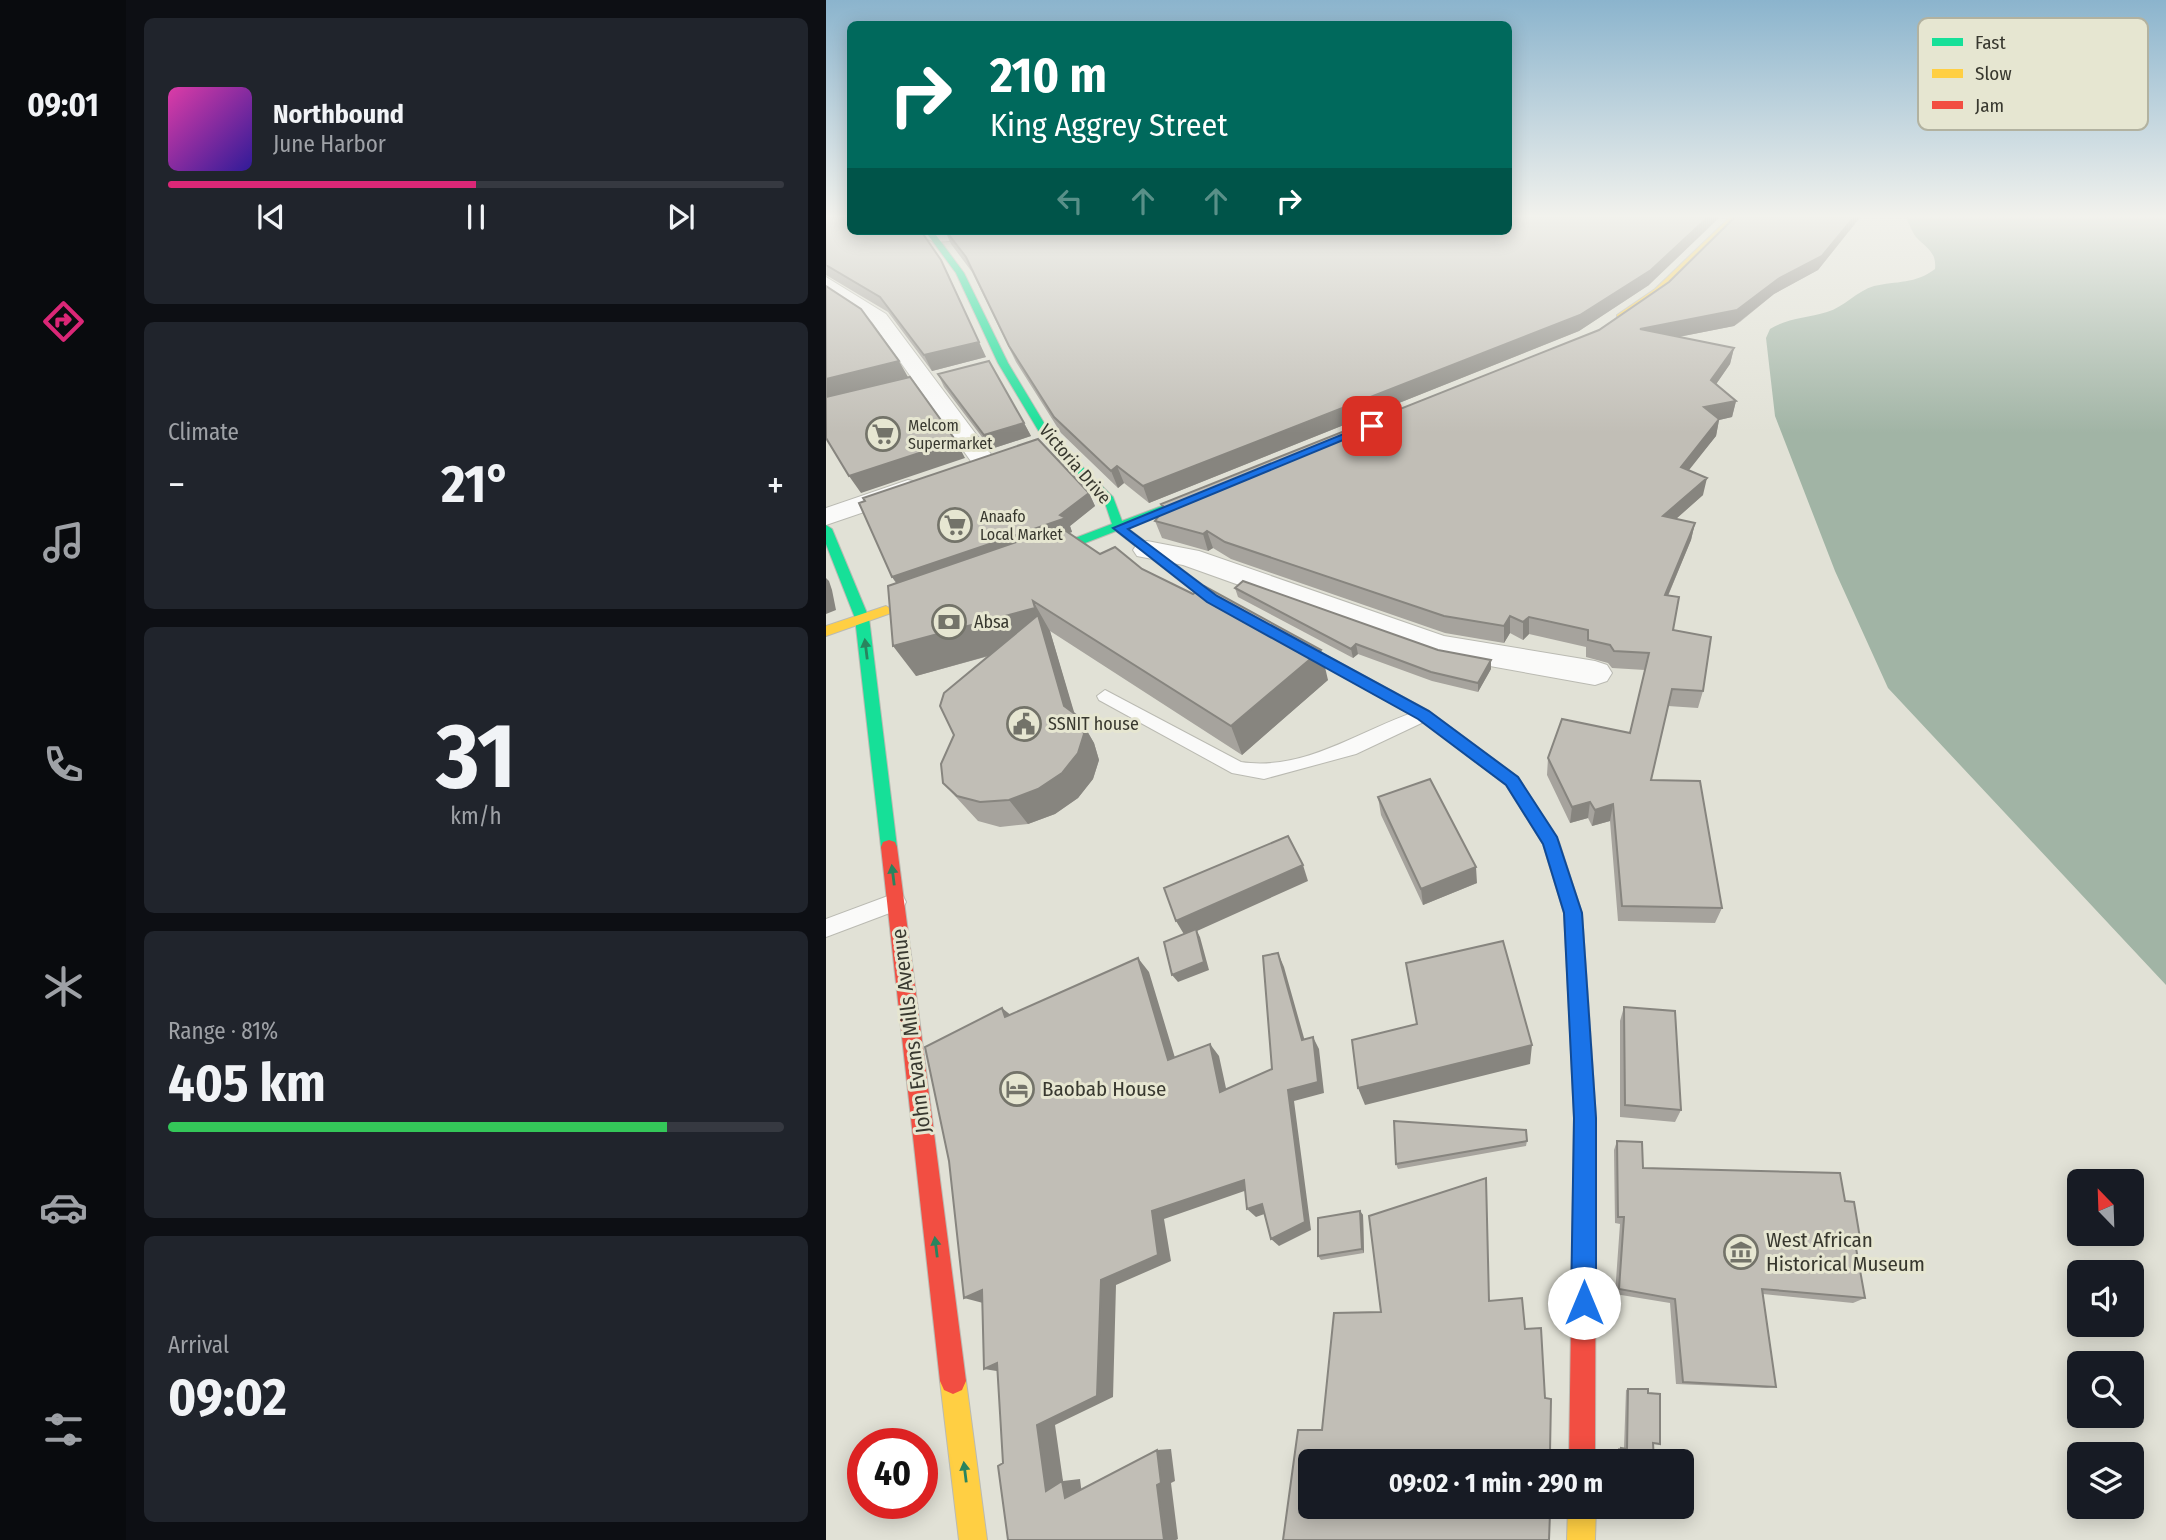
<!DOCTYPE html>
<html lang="en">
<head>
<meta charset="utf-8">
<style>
	body { margin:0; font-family:"Fira Sans Condensed",sans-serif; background:#20242c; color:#f1f3f6; height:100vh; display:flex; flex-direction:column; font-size:26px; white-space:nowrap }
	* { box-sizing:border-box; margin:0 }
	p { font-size:23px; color:#9ea1a6 }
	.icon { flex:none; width:38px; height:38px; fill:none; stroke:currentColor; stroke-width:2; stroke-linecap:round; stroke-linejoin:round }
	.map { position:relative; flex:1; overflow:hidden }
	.sheet { display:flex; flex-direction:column; gap:18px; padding:18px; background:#0d0f14; width:700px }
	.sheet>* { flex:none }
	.banner { position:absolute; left:21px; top:21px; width:665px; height:214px; border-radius:10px; box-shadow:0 4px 18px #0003; background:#00695c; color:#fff; overflow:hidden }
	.needle { width:46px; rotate:337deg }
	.controls { position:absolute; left:1241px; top:1169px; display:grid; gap:14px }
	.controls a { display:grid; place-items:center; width:77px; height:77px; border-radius:10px; background:#171b24; box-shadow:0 4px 18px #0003; font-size:35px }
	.speed { position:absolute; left:21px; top:1428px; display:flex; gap:14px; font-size:35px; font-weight:700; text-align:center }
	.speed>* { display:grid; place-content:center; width:91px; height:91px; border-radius:50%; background:#171b24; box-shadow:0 4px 18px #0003; line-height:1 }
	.speed .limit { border:10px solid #d22; background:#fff; color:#111 }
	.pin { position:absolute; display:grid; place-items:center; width:60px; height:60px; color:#fff; margin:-30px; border-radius:14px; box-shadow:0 4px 10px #0006 }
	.me { position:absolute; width:77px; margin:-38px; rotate:0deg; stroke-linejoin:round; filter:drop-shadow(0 0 5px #0008) }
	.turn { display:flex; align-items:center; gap:24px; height:147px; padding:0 28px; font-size:32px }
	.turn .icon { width:91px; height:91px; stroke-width:2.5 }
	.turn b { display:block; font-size:49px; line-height:60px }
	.lanes { display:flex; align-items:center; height:66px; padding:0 28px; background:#0003; justify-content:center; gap:35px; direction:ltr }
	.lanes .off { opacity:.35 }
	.big { font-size:52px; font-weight:700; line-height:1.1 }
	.sheet .tile { flex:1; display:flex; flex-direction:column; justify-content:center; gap:10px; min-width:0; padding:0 24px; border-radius:10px; background:#20242c }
	.sheet .dial { align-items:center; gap:0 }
	.dial b { font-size:91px; line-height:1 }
	.song { display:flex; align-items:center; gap:21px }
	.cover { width:84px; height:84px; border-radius:10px; background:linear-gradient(135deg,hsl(320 70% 55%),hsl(250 70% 35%)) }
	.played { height:7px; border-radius:4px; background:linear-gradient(90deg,#db2777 50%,#363941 50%) }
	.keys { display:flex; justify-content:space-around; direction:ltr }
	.heat { display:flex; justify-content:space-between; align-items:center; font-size:38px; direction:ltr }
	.charge { height:10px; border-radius:5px; background:linear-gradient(90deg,#34c759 81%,#363941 0) }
	.trip { position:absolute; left:472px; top:1449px; width:396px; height:70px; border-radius:10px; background:#171b24; box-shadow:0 4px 18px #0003; font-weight:700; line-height:70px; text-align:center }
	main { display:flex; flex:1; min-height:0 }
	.menu { display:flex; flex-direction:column; width:126px; justify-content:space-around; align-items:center; background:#090b0e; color:#9ea1a6 }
	.menu .icon { width:49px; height:49px }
	.menu .current { color:#db2777 }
	.menu b { font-size:32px; color:#f1f3f6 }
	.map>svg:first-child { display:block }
	.water { fill:#a1b4a5 }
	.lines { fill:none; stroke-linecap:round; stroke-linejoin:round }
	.lane-casing { stroke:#babab2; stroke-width:2 }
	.street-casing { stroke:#babab2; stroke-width:2 }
	.fast-casing { stroke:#babab2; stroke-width:2 }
	.slow-casing { stroke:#babab2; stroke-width:2 }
	.jam-casing { stroke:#babab2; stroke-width:2 }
	.lane { fill:#fafaf9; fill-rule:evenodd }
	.street { fill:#fafaf9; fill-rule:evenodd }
	.fast { fill:#16e098; fill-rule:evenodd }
	.slow { fill:#ffcf43; fill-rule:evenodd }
	.jam { fill:#f24e42; fill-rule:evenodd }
	.wall { fill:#a6a39d }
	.shaded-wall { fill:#87857f }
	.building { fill:#c1beb6; stroke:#87857f; stroke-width:2 }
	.oneway { fill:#29845e }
	.route { fill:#1a73e8; stroke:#114b97; stroke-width:2 }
	.labels { text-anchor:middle; stroke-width:6; stroke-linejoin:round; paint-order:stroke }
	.far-poi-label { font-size:16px; fill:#38382f; stroke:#e6e6d1; text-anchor:start }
	.street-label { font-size:18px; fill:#38382f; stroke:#e6e6d1 }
	.poi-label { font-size:18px; fill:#38382f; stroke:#e6e6d1; text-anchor:start }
	.near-street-label { font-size:21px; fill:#38382f; stroke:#e6e6d1 }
	.near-poi-label { font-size:21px; fill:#38382f; stroke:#e6e6d1; text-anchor:start }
	.key { fill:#e6e6d1; stroke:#b2b2a0; stroke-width:2 }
	.key-label { font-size:19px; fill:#38382f }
</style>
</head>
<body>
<main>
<nav class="menu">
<b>09:01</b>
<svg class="icon current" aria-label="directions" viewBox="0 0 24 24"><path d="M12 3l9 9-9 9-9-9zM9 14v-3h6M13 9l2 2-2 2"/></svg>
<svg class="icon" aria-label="music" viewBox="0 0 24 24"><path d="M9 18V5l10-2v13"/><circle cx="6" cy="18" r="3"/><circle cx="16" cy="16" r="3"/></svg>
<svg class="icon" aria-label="phone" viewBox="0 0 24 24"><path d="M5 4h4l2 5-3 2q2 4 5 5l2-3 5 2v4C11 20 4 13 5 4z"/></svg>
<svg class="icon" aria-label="climate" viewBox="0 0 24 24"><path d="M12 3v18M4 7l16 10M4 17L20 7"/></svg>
<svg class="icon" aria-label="car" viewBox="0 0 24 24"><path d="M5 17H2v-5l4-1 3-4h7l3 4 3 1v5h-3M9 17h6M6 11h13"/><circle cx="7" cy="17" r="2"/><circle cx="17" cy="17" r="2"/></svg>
<svg class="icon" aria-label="filters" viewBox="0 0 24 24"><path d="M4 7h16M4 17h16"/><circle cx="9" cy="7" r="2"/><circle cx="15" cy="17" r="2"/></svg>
</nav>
<section class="sheet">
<div class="tile">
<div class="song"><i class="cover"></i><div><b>Northbound</b><p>June Harbor</p></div></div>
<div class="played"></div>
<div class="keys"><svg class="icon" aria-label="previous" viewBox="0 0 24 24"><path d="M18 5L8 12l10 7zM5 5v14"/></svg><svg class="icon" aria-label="pause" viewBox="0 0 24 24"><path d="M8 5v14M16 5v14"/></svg><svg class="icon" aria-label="next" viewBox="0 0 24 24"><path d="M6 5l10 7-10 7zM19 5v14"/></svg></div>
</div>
<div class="tile"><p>Climate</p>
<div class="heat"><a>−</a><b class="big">21°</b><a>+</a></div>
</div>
<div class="tile dial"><b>31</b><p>km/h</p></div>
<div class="tile"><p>Range · 81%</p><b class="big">405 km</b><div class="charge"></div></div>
<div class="tile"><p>Arrival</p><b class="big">09:02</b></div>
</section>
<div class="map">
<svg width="1340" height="1540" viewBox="0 0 1340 1540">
	<rect width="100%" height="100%" fill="#e1e1d6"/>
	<path class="water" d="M1080,217H1340V985L1062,688L1009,571L949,416L940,338L944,329C962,318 981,318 1001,312C1018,307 1031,291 1048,286C1070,281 1090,284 1109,269C1111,252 1100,248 1090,237C1086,232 1083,223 1080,217Z"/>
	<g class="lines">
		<g class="lane-casing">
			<path id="lane" d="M279,690L415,762C481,772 538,727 598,709L606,715L604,719L530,754L438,779L406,773L273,700L271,696Z
				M70,893L77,896L80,902L77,908L0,937V919Z"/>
		</g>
		<g class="street-casing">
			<path id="street" d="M112,231H156C146,240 108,246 98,237L101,233Z
				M0,277L60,314L167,457L171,462L167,467L158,470L149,467L46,322L0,292Z
				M82,480L91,482L95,488L91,494L0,525V508Z
				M321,541L373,551L618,636L769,661L781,665L786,673L781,681L769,685L614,657L357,565L311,556L307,550L311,544Z"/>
		</g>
		<g class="fast-casing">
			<path id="fast" d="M99,231H107L138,273L182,363L227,438L287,497L296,521L381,489H389V493L300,527L386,592V598H376L290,531L210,562H202V556L286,524L278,500L218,440L172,363L130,273Z
				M0,525L6,529L43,618L71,847L69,852L63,854L57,852L55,847L29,618L0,544Z"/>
		</g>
		<g class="slow-casing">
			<path id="slow" d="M904,217H911L835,293L797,319H791V315L829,289Z
				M381,591L603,711L692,777L733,842L756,913L763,1012L760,1019L753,1021L746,1019L743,1012L738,913L717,844L680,785L593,719L376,598L374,595Z
				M60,606L67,610L65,613L0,636V626Z
				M127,1368L136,1372L140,1381L161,1540H133L114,1381L118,1372Z
				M742,1507H770L769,1540H741Z"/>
		</g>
		<g class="jam-casing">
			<path id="jam" d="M63,840L69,842L71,847L140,1381L136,1390L127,1394L118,1390L114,1381L55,847L57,842Z
				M753,1003L760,1005L763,1012L770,1118L769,1461H743L748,1118L743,1012L746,1005Z"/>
		</g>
		<use href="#lane" class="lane"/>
		<use href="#street" class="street"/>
		<use href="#fast" class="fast"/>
		<use href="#slow" class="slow"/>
		<use href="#jam" class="jam"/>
	</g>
	<path class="wall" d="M0,217L160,357L106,371L62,312L0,275Z
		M1033,219L992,270L948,294L914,322L908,326L852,337L908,348L904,364L890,384L910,401L906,417L893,420L890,436L862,470L877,495L850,519L869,523L865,540L842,596L847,630L877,691L872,708L842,706L825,780L896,908L889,923L792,921L784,821L766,826L762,818L744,823L721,775L722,758L804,733L819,670L786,668L782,663L760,657V647L703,634L697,640L684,633L678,643L619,633L405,559L387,548L382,551L336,538L329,521L337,510L335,504L773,330L843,282Z
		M119,231L823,285L753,331L323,503L298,483L292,488L235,433L190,362L146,272L125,244Z
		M112,374L198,423L205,436L165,449L118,387Z
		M263,493L269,506L244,526L246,532L243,533L274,554L316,569L502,680L416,755L224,631L248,714L253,717L268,743L273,760L267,779L252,798L229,814L202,824L174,827L152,821L117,783L128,735L163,656L90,676L70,583L66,577Z
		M409,588L665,669L652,692L606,681L532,654L527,658L412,597Z
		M552,797L651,883L597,905L555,815Z
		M798,1007L855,1110L849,1122L794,1117V1021Z
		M701,1141L700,1146L572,1169L570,1164Z
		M791,1141L817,1168L1019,1201L1034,1238L1028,1241L1039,1298L1027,1303L937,1294L950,1387L941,1388L850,1384L844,1303L789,1294L794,1224L789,1223L788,1150Z
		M534,1211L537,1215L538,1253L495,1260L492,1256Z
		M802,1389L827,1443L828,1461H793L792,1448H798L800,1390Z"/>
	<path class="shaded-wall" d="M882,217H894L823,285L753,331L323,503L317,486Z
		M1028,217H1034L992,270L948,294L908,326L812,345L814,329Z
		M122,274L160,357L106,371L98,355Z
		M908,348L904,364L882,396L885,380Z
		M73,361L82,377L0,397V379Z
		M910,401L906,417L893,420L890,436L852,484L855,467L878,407Z
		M198,423L205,436L165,449L158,435Z
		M130,441L139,458L35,493L23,476Z
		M291,466L298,483L292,488L285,471Z
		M881,478L877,495L834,533L837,516Z
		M263,493L269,506L244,526L246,532L76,590L66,577L234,515Z
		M869,523L865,540L835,612L839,595Z
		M381,531L387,548L382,551L377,534Z
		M0,578L3,581L6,590L10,610L0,614Z
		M207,601L224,631L254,732L238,706L219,640L90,676L67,646Z
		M684,616V633L678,643V626Z
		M703,617V634L697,640V622Z
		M530,644L532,654L527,658L525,649Z
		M495,650L502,680L416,755L405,726Z
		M665,660V669L652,692V683Z
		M253,717L268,743L273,760L267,779L252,798L229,814L202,824L183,800Z
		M764,802L762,818L744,823L746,807Z
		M787,804L784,821L766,826L769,810Z
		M477,865L482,881L371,931L374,937L383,970L352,982L346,975L359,936L350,921Z
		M650,867L651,883L597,905L595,889Z
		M452,953L458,967L482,1052L476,1040Z
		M312,958L323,972L353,1071L342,1060Z
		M176,1008L191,1020L179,1017Z
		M487,1037L493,1049L498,1093L468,1101L485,1230L453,1246L445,1239L462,1090Z
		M384,1044L393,1056L403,1102L394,1092Z
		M706,1045L704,1064L539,1105L532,1088Z
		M418,1180L427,1188L338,1219L345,1261L290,1285L287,1397L229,1425L237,1481L254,1479L256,1495L239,1498L220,1491L211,1425L275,1280L326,1211Z
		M436,1204L444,1212L430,1217L421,1209Z
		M534,1211L537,1215L538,1253L536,1249Z
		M156,1290L157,1303L138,1298Z
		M171,1363L177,1372L158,1369Z
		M345,1449L349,1481L345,1483L352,1539L350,1540H338L331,1485V1450Z"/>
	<path class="building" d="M0,217H24V231H95L115,260L153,342L98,355L54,297L0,265Z
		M682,217H882L825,270L754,315L317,486L291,466L285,471L228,417L183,346L140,257L120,231H682Z
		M909,217H1028L996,256L952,279L911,310L814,329L908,348L885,380L910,401L878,407L893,419L855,467L881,478L837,516L869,523L839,595L853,597L847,630L885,637L877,691L846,689L825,780L874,781L896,908L796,906L787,804L769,810L764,802L746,807L722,758L736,719L804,733L823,653L788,651L784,645L762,640V630L703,617L697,622L684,616L678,626L618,616L399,542L381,531L377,534L329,521L339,508L335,504L773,330L843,282Z
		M0,286L35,309L73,361L0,379Z
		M163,361L198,423L158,435L112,374Z
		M84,377L130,441L23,476L0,438V397Z
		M212,439L263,493L234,515L240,518L66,577L33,503L39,501L37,498Z
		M234,527L274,554L289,547L316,569L367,594L378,586L495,650L405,726L207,601L209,608L67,646L62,586Z
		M417,581L612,650L665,660L652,683L605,672L530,644L525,649L409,588Z
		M212,615L238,706L253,717L258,734L252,753L236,773L212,789L183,800L154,802L131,796L117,783L115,764L128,735L114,706L118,693Z
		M604,779L650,867L595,889L552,797Z
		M462,836L477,865L350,921L338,888Z
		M370,929L378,962L346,975L338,942Z
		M677,941L706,1045L532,1088L526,1040L591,1024L580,963Z
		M452,953L476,1040L487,1037L492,1082L462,1090L479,1222L445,1239L436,1204L421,1209L418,1180L326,1211L332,1255L275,1280L271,1396L211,1425L220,1491L236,1481L239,1498L331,1450L335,1483L331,1485L338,1540H182L172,1466L177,1463L171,1363L158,1369L156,1290L138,1298L123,1161L99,1047L176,1008L179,1017L312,958L342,1060L384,1044L394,1092L446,1069L437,956Z
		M798,1007L849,1011L855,1110L799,1105Z
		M568,1121L700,1130L701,1141L570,1164Z
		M791,1141L816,1142L817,1168L1014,1173L1019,1201L1028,1202L1034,1238L1028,1237L1039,1298L936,1289L950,1387L857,1382L849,1299L793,1289L798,1217H792Z
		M660,1178L663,1301L696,1298L699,1329L715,1328L719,1398L725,1399L724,1452L725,1461H485V1507H732L731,1510L724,1513L723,1540H457L472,1430H496L508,1313L555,1312L543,1216Z
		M534,1211L536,1249L492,1256V1218Z
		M802,1389H822V1393L834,1394V1444L827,1443L828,1461H796L795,1448L801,1449Z"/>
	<defs><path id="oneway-solid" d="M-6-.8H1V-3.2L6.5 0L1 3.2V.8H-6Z" transform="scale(1.75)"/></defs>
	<g class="oneway">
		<use href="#oneway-solid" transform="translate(40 649) rotate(-97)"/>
		<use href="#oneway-solid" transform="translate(67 875) rotate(-97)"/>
		<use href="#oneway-solid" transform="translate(110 1247) rotate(-97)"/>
		<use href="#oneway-solid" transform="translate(139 1472) rotate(-97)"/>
	</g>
	<linearGradient id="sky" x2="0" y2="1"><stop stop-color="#8bb4cd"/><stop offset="0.5" stop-color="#f2f2ed"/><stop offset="1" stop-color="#f2f2ed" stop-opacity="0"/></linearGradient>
	<rect width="1340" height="433" fill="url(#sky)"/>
	<path class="route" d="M542,424L551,426L302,529L391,596L603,711L692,777L731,837L756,913L770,1118V1303L766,1311L758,1315L749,1311L745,1303L748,1118L738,913L717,844L680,785L592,719L381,602L287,528Z"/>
	<defs>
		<g id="supermarket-ring" transform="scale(1.75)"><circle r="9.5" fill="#e6e6d1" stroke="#737369" stroke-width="1.5"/><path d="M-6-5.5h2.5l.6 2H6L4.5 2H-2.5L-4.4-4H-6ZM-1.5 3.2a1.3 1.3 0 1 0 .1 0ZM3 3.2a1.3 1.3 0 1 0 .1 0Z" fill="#737369"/></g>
		<g id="bank-ring" transform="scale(1.75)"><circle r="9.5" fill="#e6e6d1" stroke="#737369" stroke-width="1.5"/><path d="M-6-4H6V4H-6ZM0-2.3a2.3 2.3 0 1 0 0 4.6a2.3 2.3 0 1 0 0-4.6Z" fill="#737369"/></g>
		<g id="civic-ring" transform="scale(1.75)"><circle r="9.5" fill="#e6e6d1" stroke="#737369" stroke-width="1.5"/><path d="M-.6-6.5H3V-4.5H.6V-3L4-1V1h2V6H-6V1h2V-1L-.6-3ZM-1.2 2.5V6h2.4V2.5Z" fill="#737369"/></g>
		<g id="hotel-ring" transform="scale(1.75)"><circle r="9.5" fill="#e6e6d1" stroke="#737369" stroke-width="1.5"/><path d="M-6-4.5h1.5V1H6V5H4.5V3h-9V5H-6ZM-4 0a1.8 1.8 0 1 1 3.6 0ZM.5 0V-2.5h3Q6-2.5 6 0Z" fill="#737369"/></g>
		<g id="museum-ring" transform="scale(1.75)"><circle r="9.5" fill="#e6e6d1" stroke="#737369" stroke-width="1.5"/><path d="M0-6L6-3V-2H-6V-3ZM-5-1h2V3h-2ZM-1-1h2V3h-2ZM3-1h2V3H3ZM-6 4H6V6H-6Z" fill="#737369"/></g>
	</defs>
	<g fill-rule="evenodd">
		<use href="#supermarket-ring" x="57" y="434"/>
		<use href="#supermarket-ring" x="129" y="525"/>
		<use href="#bank-ring" x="123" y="622"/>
		<use href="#civic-ring" x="198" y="724"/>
		<use href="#hotel-ring" x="191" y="1089"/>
		<use href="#museum-ring" x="915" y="1252"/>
	</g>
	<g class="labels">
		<g class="far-poi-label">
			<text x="82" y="431">Melcom<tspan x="82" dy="18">Supermarket</tspan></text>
			<text x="154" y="522">Anaafo<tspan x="154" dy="18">Local Market</tspan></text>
		</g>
		<g class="street-label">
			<text transform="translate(249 464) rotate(49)" y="6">Victoria Drive</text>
		</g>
		<g class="poi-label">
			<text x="148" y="628">Absa</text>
			<text x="222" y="730">SSNIT house</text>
		</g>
		<g class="near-street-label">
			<text transform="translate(85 1031) rotate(-97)" y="7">John Evans Mills Avenue</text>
		</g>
		<g class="near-poi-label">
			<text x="216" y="1096">Baobab House</text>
			<text x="940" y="1247">West African<tspan x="940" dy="24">Historical Museum</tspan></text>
		</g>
	</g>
	<rect x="1092" y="18" width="230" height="112" rx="10" class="key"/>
	<rect x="1106" y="38" width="31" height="8" fill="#16e098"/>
	<rect x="1106" y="69" width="31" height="9" fill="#ffcf43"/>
	<rect x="1106" y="101" width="31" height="8" fill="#f24e42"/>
	<g class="key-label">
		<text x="1149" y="49">Fast</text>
		<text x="1149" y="80">Slow</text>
		<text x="1149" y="112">Jam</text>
	</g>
</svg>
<div class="controls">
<a><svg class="needle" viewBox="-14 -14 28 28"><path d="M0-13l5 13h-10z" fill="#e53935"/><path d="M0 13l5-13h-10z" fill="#9ea1a6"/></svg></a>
<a><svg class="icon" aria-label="sound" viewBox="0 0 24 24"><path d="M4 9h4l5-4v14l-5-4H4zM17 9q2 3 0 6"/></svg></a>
<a><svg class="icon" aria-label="search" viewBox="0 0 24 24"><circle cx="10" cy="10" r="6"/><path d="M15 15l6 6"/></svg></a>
<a><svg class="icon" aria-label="layers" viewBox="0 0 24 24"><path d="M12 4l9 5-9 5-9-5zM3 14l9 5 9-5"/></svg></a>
</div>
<div class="speed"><div class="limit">40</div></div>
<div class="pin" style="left:546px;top:426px;background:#d93025"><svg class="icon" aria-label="arrive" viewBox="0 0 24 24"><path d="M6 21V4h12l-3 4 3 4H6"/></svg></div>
<svg class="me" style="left:758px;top:1303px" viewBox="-20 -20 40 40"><circle r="19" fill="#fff"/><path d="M0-13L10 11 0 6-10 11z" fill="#1a73e8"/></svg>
<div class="trip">09:02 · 1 min · 290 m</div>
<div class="banner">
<div class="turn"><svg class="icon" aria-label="right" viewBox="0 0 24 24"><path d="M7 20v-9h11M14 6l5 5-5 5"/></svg><div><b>210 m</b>King Aggrey Street</div></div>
<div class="lanes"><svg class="icon off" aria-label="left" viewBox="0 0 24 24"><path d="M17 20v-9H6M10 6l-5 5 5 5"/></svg><svg class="icon off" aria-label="ahead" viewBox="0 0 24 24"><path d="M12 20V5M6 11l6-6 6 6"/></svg><svg class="icon off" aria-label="ahead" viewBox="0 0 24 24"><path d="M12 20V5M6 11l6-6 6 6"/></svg><svg class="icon" aria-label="right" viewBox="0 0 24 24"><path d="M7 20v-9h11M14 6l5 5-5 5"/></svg></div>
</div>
</div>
</main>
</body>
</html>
